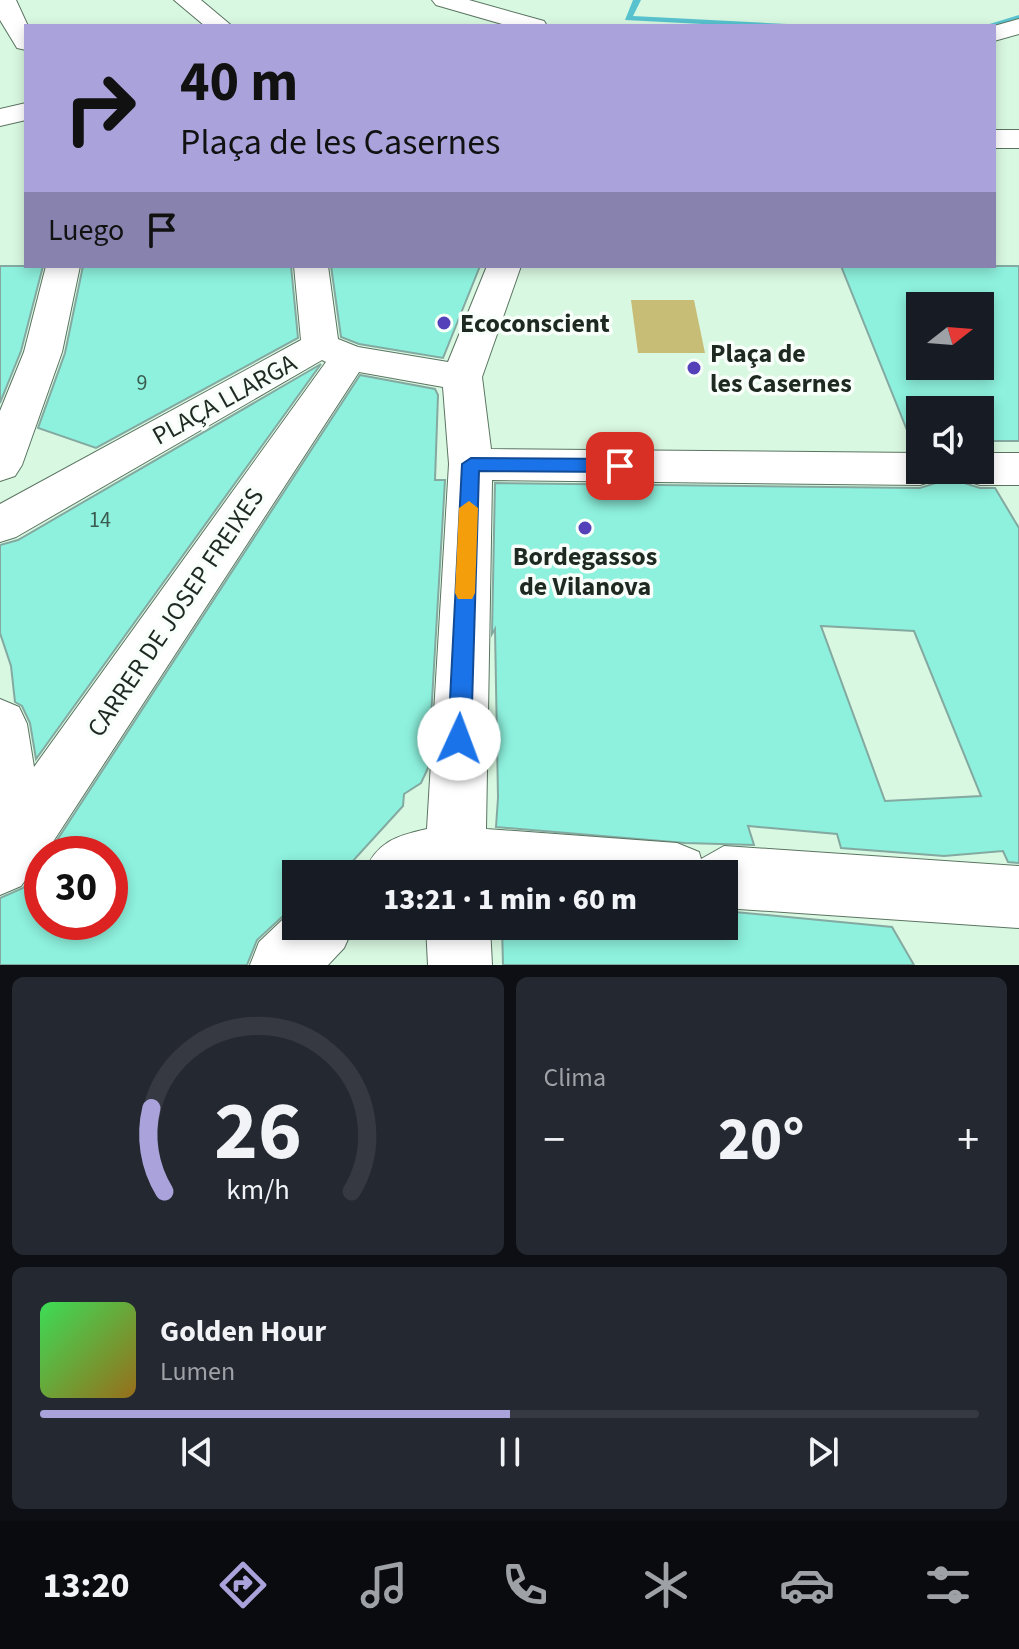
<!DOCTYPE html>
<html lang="es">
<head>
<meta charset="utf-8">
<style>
	body { margin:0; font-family:"Source Sans 3",sans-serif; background:#242831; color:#f1f3f6; height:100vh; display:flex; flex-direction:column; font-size:30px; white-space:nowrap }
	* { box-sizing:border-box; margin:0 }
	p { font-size:26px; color:#9ea1a6 }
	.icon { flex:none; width:44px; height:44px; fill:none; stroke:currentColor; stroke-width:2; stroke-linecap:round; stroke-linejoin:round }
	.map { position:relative; height:965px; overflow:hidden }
	.sheet { display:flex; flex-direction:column; gap:12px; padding:12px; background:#0d0f14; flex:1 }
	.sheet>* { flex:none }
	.guide { position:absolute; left:24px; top:24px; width:972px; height:244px; border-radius:0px; box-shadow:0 4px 12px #0003; background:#aaa3db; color:#111; overflow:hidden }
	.needle { width:52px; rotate:73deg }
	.fabs { position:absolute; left:906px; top:292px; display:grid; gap:16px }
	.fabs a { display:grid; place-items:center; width:88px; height:88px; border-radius:0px; background:#171b24; box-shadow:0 4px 12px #0003; font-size:40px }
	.speed { position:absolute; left:24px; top:836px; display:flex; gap:16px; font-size:40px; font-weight:700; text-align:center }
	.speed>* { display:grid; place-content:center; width:104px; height:104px; border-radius:50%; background:#171b24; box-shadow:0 4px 12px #0003; line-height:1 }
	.speed .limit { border:12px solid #d22; background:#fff; color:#111 }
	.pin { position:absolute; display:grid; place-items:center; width:68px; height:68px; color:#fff; margin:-34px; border-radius:16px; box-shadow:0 4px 12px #0006 }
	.me { position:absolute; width:88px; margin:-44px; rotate:2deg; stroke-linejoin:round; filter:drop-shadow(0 0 6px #0008) }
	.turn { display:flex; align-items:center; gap:28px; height:168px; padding:0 24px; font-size:36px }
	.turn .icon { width:104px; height:104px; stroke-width:2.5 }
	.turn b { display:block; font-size:56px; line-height:68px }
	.then { display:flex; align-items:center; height:76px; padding:0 24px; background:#0003; gap:16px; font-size:30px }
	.big { font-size:60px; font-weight:800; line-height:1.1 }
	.sheet .card { flex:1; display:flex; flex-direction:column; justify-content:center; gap:12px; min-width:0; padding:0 28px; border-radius:12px; background:#242831 }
	.sheet .dial { align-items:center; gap:0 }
	.dial svg { height:208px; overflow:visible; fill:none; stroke:#363941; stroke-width:7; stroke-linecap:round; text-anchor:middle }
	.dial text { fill:#f1f3f6; stroke:none }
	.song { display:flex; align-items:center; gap:24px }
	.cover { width:96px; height:96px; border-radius:12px; background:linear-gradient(135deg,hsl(130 70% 55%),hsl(40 70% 35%)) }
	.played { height:8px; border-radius:4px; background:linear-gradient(90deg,#aaa3db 50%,#363941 50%) }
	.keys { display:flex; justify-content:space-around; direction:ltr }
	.heat { display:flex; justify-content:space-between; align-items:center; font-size:44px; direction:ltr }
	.sheet .tiles { flex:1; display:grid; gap:12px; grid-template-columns:1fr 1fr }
	.card:last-child { grid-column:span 2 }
	.trip { position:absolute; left:282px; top:860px; width:456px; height:80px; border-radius:0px; background:#171b24; box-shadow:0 4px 12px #0003; font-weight:800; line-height:80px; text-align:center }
	.menu { display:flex; height:128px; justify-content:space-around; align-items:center; background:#090b0e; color:#9ea1a6 }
	.menu .icon { width:56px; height:56px }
	.menu .current { color:#aaa3db }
	.menu b { font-size:36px; color:#f1f3f6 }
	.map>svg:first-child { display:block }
	.green { fill:#c7bd77 }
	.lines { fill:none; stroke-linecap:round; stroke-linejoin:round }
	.stream { fill:#58c3cf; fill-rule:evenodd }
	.building { fill:#8df1dd; stroke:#83a9a1; stroke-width:2; fill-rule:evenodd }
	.minor-casing { stroke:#5a7461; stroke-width:2 }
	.minor { fill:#fff; fill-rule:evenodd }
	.route { fill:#1a73e8; stroke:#114b97; stroke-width:2 }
	.slow { fill:#f59e0b }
	.poi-dot { fill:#5441b9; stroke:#f8fef9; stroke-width:3 }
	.labels { text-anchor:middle; stroke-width:7; stroke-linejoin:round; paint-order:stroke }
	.number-label { font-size:22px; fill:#3a5b50 }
	.poi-label { font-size:26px; font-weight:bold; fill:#1e2921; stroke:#f8fef9; text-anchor:start }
	.street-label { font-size:26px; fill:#1e2921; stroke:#f8fef9 }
</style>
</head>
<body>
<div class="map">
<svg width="1019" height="965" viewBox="0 0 1019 965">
	<rect width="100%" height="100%" fill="#d9f8e1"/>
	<path class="green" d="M631,300H694L705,353H638Z"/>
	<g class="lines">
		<path class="stream" d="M633,0H641L633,16L787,24L791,26H741L625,20Z
			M1019,15V19L994,26H983Z"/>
	</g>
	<path class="building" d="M0,266H43L21,351L0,403Z
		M83,266H291L298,338L96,448L38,428L65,353Z
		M331,266H480L443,358L359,344L341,337Z
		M841,266H1019V441H980V410H920V450H915ZM920,306H980V366H920Z
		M321,364L36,759L30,723L22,706L15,702L11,666L0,633V545L18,540Z
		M360,375L435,389L438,395L435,480H445L428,768L421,783L404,794L403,806L341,874H296V904L257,940L247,965H0V898L23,888L42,863V922H110V854H48Z
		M944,470H956L964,483L980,488H995L1019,528V863L1008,862L1003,851L944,856L841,848L837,834L748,826L754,845L685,843L496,827L498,798L495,629L492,634L495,483L920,488L936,483ZM821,626L914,631L981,796L885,801Z
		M724,911L892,927L914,965H503L502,926H724Z"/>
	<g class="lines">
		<g class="minor-casing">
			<path id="minor" d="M0,0H16L28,26L26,50L17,48L0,20Z
				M174,0H201L232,26H205Z
				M432,0H469L544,21L547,26H509L436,5Z
				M1019,19V34L994,41V26Z
				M26,103V120L0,126V109Z
				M994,130H1019V148H994Z
				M46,266H80L62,352L22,465L15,476L0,481V411L24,352Z
				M294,266H328L338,339L358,347L448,362L487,266H521L482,377L491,449L920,453V470H941L935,480L920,485L492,480L486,829L677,843L699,852L701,859L724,846L1019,866V928L724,908V874H363C377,842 395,836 427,829L449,464L443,387L359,372L47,851L21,886L0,895V699L19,707L27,724L34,767L326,362L322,360L16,537L0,542V504L301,340Z
				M980,453H1019V485H980L965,480L959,470H980Z
				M296,907V926H354L344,948L328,965H250L259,942Z
				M426,926H490L492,965H428Z"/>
		</g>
		<use href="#minor" class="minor"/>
	</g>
	<path class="route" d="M471,458L620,459L629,466L620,472L479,471L471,739L467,746L459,749L451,746L448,739L462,464Z"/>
	<path class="slow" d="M469,501L478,508L475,593L472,599H458L455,593L459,508Z"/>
	<g class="poi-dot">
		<circle cx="444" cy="323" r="8"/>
		<circle cx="694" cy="368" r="8"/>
		<circle cx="585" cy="528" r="8"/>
	</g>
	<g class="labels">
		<g class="number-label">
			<text x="142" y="390">9</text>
			<text x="100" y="527">14</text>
		</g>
		<g class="poi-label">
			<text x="460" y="332">Ecoconscient</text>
			<text x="710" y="362">Plaça de<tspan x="710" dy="30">les Casernes</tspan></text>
			<text x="585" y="565" text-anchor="middle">Bordegassos<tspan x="585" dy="30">de Vilanova</tspan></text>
		</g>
		<g class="street-label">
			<text transform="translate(224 399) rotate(-29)" y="9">PLAÇA LLARGA</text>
			<text transform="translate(175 612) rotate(-56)" y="9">CARRER DE JOSEP FREIXES</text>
		</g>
	</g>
</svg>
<div class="fabs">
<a><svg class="needle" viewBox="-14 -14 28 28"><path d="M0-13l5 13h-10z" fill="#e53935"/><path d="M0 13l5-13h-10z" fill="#9ea1a6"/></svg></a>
<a><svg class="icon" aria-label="sound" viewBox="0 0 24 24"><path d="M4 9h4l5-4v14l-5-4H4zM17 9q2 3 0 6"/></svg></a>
</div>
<div class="speed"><div class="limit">30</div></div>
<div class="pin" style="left:620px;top:466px;background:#d93025"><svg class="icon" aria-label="arrive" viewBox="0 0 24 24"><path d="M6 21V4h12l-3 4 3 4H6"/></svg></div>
<svg class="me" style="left:459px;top:739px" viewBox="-20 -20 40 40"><circle r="19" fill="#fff"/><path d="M0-13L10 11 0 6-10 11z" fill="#1a73e8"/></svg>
<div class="trip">13:21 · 1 min · 60 m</div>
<div class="guide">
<div class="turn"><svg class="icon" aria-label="right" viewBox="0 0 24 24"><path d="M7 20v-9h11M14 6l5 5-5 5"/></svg><div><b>40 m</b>Plaça de les Casernes</div></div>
<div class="then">Luego<svg class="icon" aria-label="arrive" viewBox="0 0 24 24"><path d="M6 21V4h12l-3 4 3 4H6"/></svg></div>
</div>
</div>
<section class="sheet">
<div class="tiles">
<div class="card dial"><svg viewBox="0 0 100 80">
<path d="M14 69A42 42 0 1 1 86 69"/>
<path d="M14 69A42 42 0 0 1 9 37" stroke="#aaa3db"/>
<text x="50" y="56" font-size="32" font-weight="700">26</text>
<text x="50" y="72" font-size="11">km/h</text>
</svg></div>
<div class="card"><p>Clima</p>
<div class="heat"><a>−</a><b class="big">20°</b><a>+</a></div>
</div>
<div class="card">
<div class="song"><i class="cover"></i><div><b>Golden Hour</b><p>Lumen</p></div></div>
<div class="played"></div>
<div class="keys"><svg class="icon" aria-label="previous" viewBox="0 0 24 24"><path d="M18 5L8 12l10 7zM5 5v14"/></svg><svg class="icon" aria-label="pause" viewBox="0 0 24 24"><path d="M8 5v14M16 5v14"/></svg><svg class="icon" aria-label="next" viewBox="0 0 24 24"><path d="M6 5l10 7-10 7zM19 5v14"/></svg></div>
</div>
</div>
</section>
<nav class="menu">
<b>13:20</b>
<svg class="icon current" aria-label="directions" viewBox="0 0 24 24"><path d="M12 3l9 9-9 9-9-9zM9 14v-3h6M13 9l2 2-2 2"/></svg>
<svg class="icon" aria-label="music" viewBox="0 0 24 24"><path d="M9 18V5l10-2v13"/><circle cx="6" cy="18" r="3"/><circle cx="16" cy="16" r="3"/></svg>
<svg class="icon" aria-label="phone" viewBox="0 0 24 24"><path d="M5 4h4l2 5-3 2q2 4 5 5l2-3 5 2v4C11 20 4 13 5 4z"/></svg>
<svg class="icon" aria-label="climate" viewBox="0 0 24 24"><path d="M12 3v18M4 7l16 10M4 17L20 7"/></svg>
<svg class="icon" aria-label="car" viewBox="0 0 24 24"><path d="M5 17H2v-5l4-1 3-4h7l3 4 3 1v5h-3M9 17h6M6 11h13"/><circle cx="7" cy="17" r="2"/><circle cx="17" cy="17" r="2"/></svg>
<svg class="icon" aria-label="filters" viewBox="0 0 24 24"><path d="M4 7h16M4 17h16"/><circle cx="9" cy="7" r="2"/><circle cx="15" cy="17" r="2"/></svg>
</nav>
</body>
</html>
